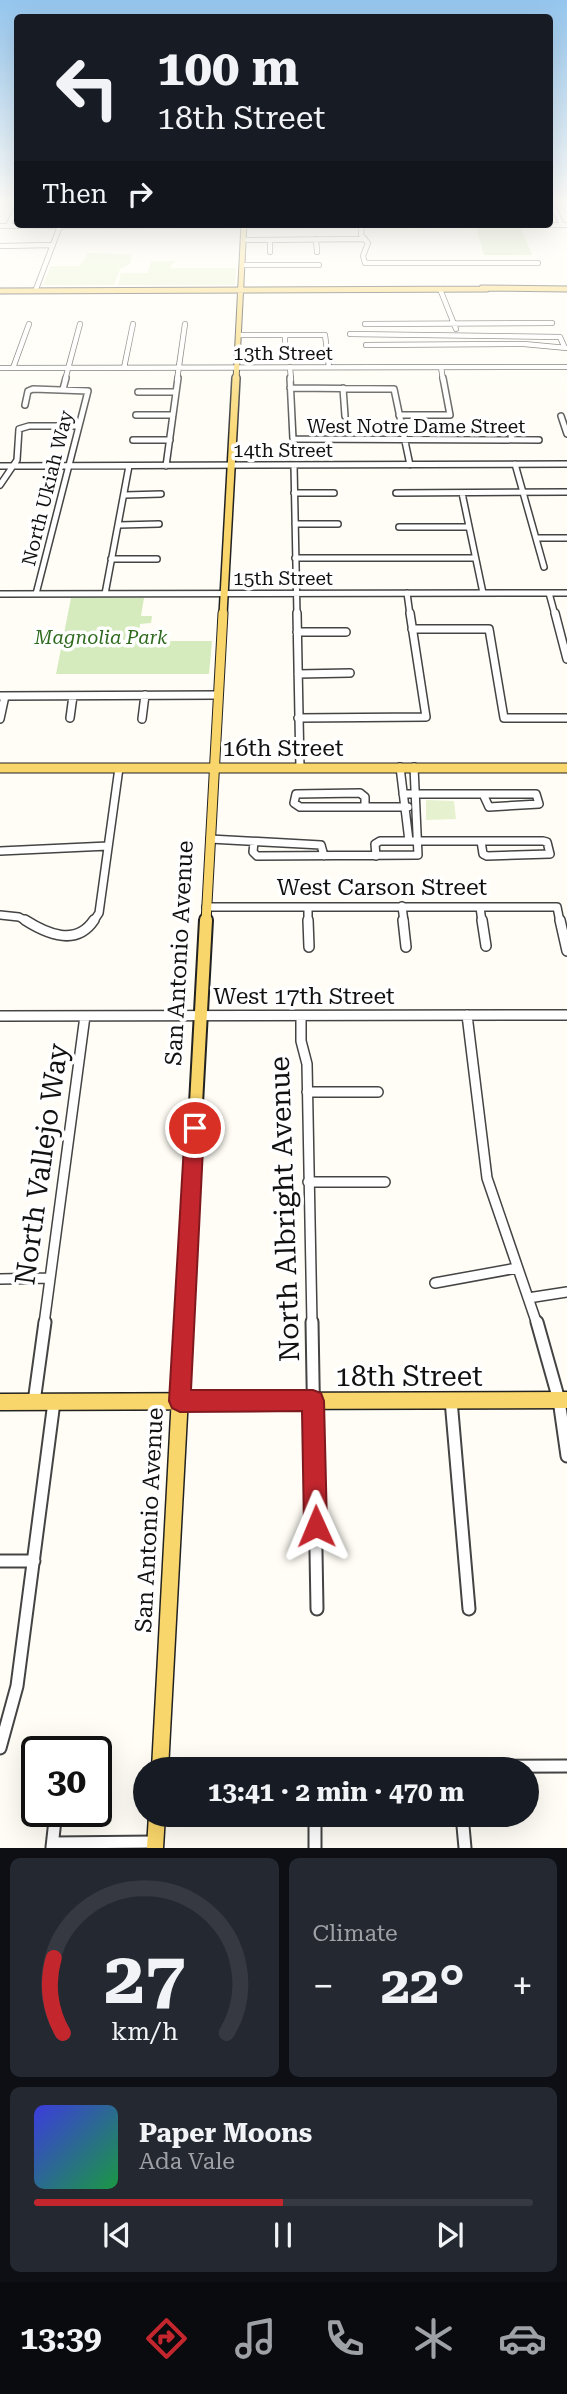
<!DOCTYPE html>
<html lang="en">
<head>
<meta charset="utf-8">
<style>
	body { margin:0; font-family:"Roboto Serif",serif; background:#242831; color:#f1f3f6; height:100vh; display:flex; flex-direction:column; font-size:26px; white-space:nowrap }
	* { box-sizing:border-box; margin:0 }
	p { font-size:23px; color:#9ea1a6 }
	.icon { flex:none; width:38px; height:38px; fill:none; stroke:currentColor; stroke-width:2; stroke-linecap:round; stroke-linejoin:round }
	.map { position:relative; height:1848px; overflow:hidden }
	.drawer { display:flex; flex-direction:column; gap:10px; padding:10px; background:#0d0f14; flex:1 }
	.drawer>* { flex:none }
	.top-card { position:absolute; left:14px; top:14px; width:539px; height:214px; border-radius:7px; box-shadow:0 7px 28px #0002; background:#171b24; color:#f1f3f6; overflow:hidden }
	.speed { position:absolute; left:21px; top:1736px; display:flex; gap:14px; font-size:35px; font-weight:700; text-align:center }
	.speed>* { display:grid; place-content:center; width:91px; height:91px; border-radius:50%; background:#171b24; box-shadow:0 7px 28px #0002; line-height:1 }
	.speed .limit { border:4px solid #111; border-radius:10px; background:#fff; color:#111 }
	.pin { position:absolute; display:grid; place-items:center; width:60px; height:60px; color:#fff; margin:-30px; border:4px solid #fff; border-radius:50%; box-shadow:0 2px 7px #0007 }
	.me { position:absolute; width:77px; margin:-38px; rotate:359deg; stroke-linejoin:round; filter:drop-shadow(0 0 5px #0008) }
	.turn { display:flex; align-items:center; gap:24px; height:147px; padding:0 28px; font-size:32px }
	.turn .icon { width:91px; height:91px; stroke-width:2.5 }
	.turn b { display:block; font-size:49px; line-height:60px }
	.then { display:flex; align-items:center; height:66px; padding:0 28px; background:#0003; gap:14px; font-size:26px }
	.big { font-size:52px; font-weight:700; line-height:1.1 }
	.drawer .card { flex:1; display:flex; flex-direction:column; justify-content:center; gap:10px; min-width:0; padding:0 24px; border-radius:10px; background:#242831 }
	.drawer .dial { align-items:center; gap:0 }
	.dial svg { height:182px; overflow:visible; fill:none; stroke:#363941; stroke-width:7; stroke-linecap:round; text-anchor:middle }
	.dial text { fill:#f1f3f6; stroke:none }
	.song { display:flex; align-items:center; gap:21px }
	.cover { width:84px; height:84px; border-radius:10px; background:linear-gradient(135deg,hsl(240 70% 55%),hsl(140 70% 35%)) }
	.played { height:7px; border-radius:4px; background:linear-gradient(90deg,#c4262e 50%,#363941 50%) }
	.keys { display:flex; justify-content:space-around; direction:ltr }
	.heat { display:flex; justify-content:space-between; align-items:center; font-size:38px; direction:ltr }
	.drawer .tiles { flex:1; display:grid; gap:10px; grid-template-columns:1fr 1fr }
	.card:last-child { grid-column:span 2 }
	.trip { position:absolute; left:133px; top:1757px; width:406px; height:70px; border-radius:35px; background:#171b24; box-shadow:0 7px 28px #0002; font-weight:700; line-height:70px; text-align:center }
	.dock { display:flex; height:112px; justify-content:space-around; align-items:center; background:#090b0e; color:#9ea1a6 }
	.dock .icon { width:49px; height:49px }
	.dock .selected { color:#c4262e }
	.dock b { font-size:32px; color:#f1f3f6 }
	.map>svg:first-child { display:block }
	.green { fill:#d5ebbd }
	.pitch { fill:#e6f2cf }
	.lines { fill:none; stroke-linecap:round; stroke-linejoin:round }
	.minor-far4-casing { stroke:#444; stroke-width:6 }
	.minor-far3-casing { stroke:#444; stroke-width:8 }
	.minor-far2-casing { stroke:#444; stroke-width:10 }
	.minor-far1-casing { stroke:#444; stroke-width:12 }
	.minor-casing { stroke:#444; stroke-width:15 }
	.major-far4-casing { stroke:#222; stroke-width:7 }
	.major-far3-casing { stroke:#222; stroke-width:10 }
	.major-far2-casing { stroke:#222; stroke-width:11 }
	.major-far1-casing { stroke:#222; stroke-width:16 }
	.major-casing { stroke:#222; stroke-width:19 }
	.minor-far4 { stroke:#fff; stroke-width:4.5 }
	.minor-far3 { stroke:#fff; stroke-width:5 }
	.minor-far2 { stroke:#fff; stroke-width:7 }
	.minor-far1 { stroke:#fff; stroke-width:9 }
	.minor { stroke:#fff; stroke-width:11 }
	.major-far4 { stroke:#f9d66b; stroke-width:5 }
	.major-far3 { stroke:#f9d66b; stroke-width:7 }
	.major-far2 { stroke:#f9d66b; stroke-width:9 }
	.major-far1 { stroke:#f9d66b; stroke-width:12 }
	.major { stroke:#f9d66b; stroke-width:16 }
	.route { fill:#c4262e; stroke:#7f191e; stroke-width:2 }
	.labels { text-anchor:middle; stroke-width:7; stroke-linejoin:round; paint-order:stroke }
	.far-street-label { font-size:19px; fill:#111; stroke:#fff }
	.far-park-label { font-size:19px; font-style:italic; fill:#2f6b1f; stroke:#fff }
	.street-label { font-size:23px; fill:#111; stroke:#fff }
	.near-street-label { font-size:28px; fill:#111; stroke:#fff }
</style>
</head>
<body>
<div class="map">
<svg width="567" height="1848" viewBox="0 0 567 1848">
	<rect width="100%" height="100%" fill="#fffdf5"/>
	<path class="green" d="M520,226L532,255H484L476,227Z
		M71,598H144L141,616H152L151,623L140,624L138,641H212L209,674H56Z"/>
	<path class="pitch" d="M88,253L132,255L130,264L120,269L114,285H43L51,266H80Z
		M151,261H176L169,268H236L235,285H118L121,273H148Z
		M426,800L454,801L456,819L426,820Z"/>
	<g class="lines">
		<g class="minor-far4-casing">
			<path id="minor-far4" d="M550,200L562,225
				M362,224L361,235L368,243L363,256L365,263H538
				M0,226L567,225
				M8,226L18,205
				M316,239L317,252
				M243,240L365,239
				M270,240V252
				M0,246L53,245
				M242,265H319
				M36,289L60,226
				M440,289L456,329
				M365,324L552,323
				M350,334L560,337L564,346
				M238,335H325L329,367
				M285,335V348
				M366,345L524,344L567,348
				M290,367L291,380
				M441,367L443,380
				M0,368L567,367
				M13,368L29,324
				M124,368L133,324
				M65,380L80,324
				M177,380L185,324"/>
		</g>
		<g class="minor-far3-casing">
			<path id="minor-far3" d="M290,378L293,439L539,440
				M290,388L394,389L410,465
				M343,388L345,416
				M63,389L66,378
				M138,392H176
				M25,405L28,391L33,389L88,391L36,594
				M136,415H173
				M399,415H450L443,378
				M561,416L567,434
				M509,425L512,440
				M133,440H170
				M515,464L544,567
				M294,465L297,615
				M0,466L567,464
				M166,466L178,378
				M0,485L17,460L19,429L29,426H79
				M294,493H334
				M396,493L567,492
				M462,493L483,593
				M125,495L161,494
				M295,524H338
				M119,525L159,524
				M399,527H469
				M536,538H567
				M295,558H475
				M111,559H157
				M407,593L410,615
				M549,593L555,615
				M0,594L567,593
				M105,594L129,466"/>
		</g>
		<g class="minor-far2-casing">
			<path id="minor-far2" d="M297,613L300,768
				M555,613L567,659
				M412,629H489L504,718H567
				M297,632H346
				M298,674L350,673
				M0,696L218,695
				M70,718L73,696
				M298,718L426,717L410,613
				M0,719L5,696
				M142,719L145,695
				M400,767L409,841
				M360,793L365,797V807H300L294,803L296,794Z
				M403,794H483
				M483,794H536L539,804L489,807Z
				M365,807H408
				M210,839L321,845L324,856
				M481,841H543L547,842L550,854L487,856L483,854Z
				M254,842L253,852L257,856L418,855L414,767
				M0,851L108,846
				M376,856L375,844L380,841H481
				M402,906L404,922
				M206,907H557L560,922
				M308,907V922
				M480,907L482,922
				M0,915L19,917L28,922
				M93,922L99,913L119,768"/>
		</g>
		<g class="minor-far1-casing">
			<path id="minor-far1" d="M25,920C47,934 76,947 94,920
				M308,920L309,947
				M403,920L406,947
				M482,920L486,946
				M560,920L567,951
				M467,1015L487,1178L537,1324
				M0,1016L567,1015
				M301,1016V1041L307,1064L312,1324
				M307,1092H378
				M308,1182H385
				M0,1279L50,1278
				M435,1283L517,1268
				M528,1298L567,1292
				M44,1324L85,1016"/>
		</g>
		<g class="minor-casing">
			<path id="minor" d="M312,1322L317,1609
				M537,1322L559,1400L567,1456
				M451,1400L469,1609
				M34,1402L45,1322
				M0,1561H34
				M0,1748L17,1686L54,1402
				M160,1768L567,1766
				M315,1815V1848
				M462,1815L465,1848
				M53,1843L155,1842
				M52,1847L56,1811"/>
		</g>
		<g class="major-far4-casing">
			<path id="major-far4" d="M482,288L567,289
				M0,291L487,289
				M236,380L244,224"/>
		</g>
		<g class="major-far3-casing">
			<path id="major-far3" d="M223,615L236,378"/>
		</g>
		<g class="major-far2-casing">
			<path id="major-far2" d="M0,768H567
				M206,922L223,613"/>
		</g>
		<g class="major-far1-casing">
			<path id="major-far1" d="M184,1324L206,920"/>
		</g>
		<g class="major-casing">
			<path id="major" d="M0,1402L567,1400
				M160,1769L184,1322
				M155,1848L157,1815"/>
		</g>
		<use href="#minor-far4" class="minor-far4"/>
		<use href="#minor-far3" class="minor-far3"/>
		<use href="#minor-far2" class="minor-far2"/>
		<use href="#minor-far1" class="minor-far1"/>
		<use href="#minor" class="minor"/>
		<use href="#major-far4" class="major-far4"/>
		<use href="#major-far3" class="major-far3"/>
		<use href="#major-far2" class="major-far2"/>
		<use href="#major-far1" class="major-far1"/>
		<use href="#major" class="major"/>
	</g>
	<linearGradient id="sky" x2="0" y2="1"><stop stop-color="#95c6ee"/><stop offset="0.44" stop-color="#fffefa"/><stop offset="1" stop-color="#fffefa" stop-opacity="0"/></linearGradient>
	<rect width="567" height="458" fill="url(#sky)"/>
	<path class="route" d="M195,1120L204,1128L191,1390H313L321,1393L324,1401L327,1526L324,1534L316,1537L307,1534L304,1526L302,1411L180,1412L172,1408L169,1401L185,1128Z"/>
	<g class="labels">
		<g class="far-street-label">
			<text x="283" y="360">13th Street</text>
			<text x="416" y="433">West Notre Dame Street</text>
			<text x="283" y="457">14th Street</text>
			<text transform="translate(47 488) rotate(-76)" y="7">North Ukiah Way</text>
			<text x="283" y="585">15th Street</text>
		</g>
		<g class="far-park-label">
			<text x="101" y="644">Magnolia Park</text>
		</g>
		<g class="street-label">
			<text x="283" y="756">16th Street</text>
			<text x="382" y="895">West Carson Street</text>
			<text transform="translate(179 953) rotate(-87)" y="8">San Antonio Avenue</text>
			<text x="304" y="1004">West 17th Street</text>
			<text transform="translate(149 1520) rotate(-87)" y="8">San Antonio Avenue</text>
		</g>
		<g class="near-street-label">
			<text transform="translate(41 1164) rotate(-82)" y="10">North Vallejo Way</text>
			<text transform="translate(284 1209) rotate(-92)" y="10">North Albright Avenue</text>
			<text x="409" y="1386">18th Street</text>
		</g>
	</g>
</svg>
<div class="speed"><div class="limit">30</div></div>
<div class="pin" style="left:195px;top:1128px;background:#d93025"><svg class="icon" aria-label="arrive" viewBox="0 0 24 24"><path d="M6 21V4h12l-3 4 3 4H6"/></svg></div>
<svg class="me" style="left:316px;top:1526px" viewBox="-20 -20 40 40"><path d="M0-17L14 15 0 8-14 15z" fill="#c4262e" stroke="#fff" stroke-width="4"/></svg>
<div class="trip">13:41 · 2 min · 470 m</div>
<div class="top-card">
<div class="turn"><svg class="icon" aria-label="left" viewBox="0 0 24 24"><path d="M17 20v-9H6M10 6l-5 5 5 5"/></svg><div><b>100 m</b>18th Street</div></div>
<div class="then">Then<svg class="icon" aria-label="right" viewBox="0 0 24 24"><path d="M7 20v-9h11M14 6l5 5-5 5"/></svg></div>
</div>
</div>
<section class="drawer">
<div class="tiles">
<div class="card dial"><svg viewBox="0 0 100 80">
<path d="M14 69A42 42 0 1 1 86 69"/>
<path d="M14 69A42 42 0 0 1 10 36" stroke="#c4262e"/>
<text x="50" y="56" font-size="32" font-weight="700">27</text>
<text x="50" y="72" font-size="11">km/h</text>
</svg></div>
<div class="card"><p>Climate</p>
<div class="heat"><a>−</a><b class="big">22°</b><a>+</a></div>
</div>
<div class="card">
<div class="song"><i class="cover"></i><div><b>Paper Moons</b><p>Ada Vale</p></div></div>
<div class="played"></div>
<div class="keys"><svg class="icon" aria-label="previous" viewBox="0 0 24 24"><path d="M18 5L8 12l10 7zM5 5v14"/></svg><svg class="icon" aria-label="pause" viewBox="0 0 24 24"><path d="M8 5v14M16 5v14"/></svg><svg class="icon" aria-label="next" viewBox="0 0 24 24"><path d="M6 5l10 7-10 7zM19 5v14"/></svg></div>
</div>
</div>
</section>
<nav class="dock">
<b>13:39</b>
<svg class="icon selected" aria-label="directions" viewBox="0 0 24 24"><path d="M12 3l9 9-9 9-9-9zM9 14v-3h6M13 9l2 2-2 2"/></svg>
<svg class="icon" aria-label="music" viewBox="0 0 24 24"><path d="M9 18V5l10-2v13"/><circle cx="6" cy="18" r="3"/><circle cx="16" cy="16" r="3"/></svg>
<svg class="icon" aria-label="phone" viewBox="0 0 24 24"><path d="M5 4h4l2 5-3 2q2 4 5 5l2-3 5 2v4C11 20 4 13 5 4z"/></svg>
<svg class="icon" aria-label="climate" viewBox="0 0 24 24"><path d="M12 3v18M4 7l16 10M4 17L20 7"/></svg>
<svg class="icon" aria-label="car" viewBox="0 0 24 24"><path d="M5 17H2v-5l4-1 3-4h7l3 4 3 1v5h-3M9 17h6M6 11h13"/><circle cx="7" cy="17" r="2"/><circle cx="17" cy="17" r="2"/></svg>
</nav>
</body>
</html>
